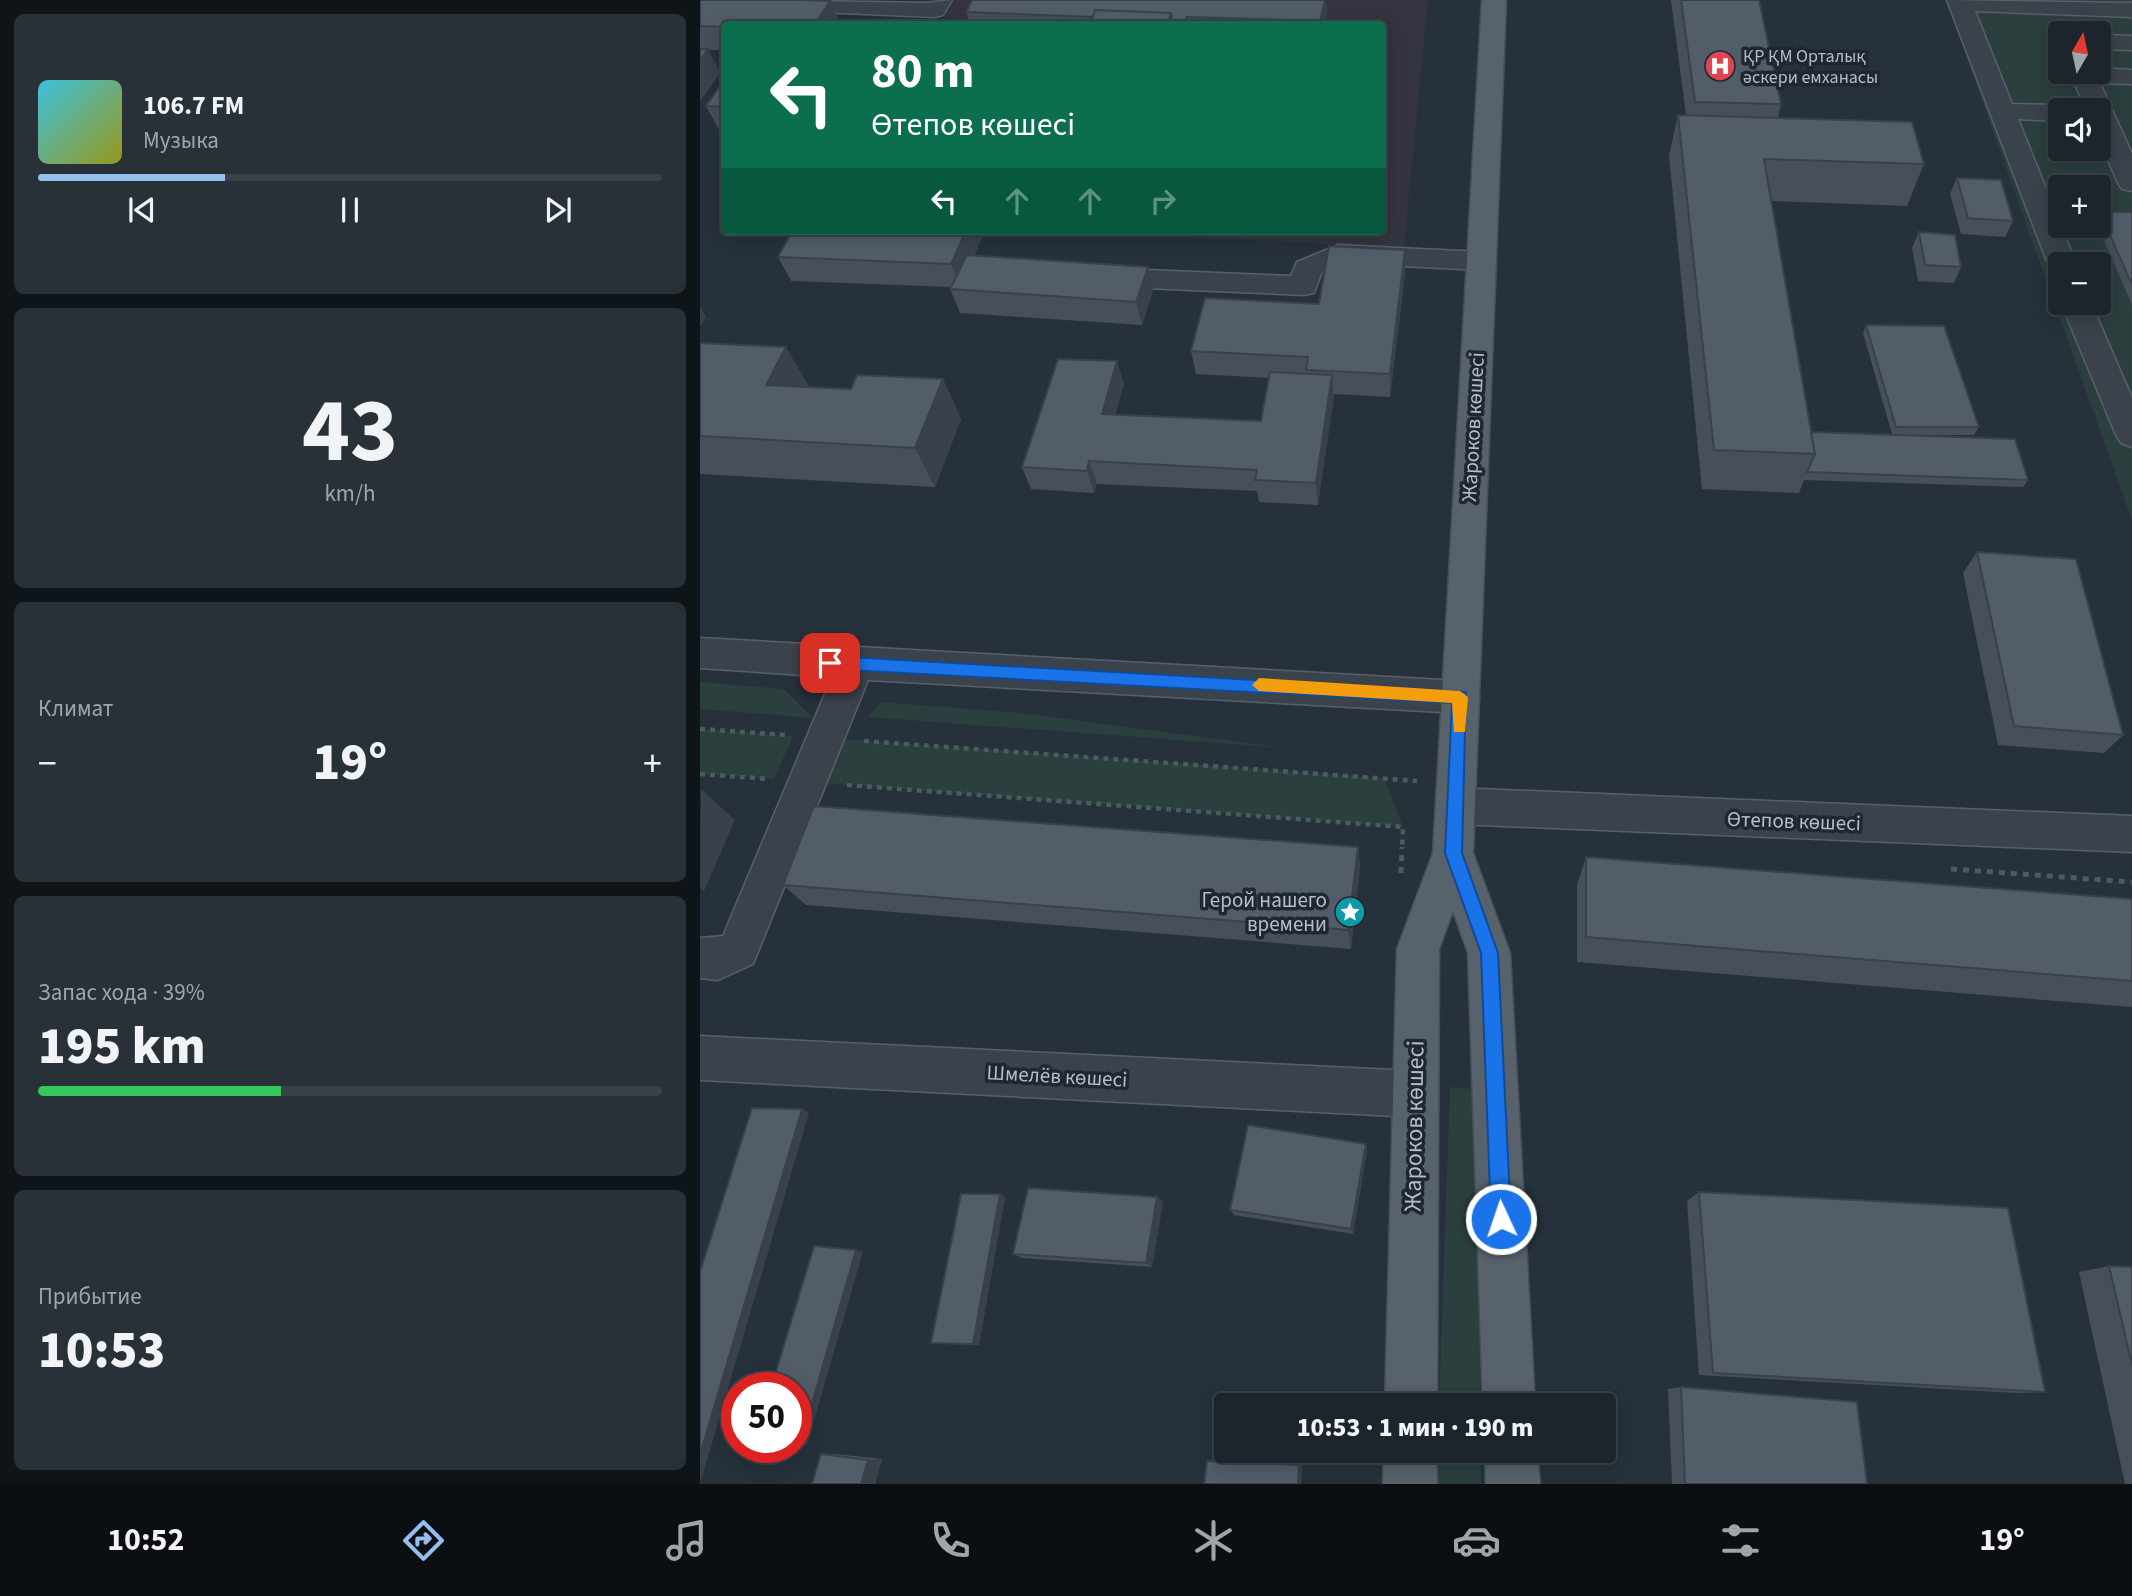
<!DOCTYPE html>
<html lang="ru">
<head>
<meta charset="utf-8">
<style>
	body { margin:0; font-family:"Source Sans 3",sans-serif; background:#293138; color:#f1f3f6; height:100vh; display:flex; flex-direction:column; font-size:26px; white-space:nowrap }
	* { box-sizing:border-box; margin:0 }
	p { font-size:23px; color:#a0a5a9 }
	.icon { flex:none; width:38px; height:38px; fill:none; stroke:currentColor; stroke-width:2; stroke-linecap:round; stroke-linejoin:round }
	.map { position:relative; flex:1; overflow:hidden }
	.side { display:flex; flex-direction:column; gap:14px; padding:14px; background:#0f1418; width:700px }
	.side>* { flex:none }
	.guide { position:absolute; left:21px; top:21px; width:665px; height:214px; border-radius:7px; box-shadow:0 4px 18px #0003,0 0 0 2px #3a4248; background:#0b6e4f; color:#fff; overflow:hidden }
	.needle { width:46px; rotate:9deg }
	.controls { position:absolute; left:1348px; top:21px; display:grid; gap:14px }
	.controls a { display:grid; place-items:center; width:63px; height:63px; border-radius:7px; background:#1c252c; box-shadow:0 4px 18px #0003,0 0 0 2px #3a4248; font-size:35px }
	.speed { position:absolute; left:21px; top:1372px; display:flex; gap:14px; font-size:35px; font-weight:700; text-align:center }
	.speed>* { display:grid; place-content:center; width:91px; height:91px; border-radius:50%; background:#1c252c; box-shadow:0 4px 18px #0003,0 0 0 2px #3a4248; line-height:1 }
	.speed .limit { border:10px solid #d22; background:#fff; color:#111 }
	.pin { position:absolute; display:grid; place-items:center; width:60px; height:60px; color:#fff; margin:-30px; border-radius:14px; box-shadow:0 4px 10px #0006 }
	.me { position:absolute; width:77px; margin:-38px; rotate:357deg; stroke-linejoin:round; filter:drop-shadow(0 0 5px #0008) }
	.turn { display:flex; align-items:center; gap:24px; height:147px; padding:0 35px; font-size:32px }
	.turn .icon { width:91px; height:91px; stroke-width:2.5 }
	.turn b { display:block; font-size:49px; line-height:60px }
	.lanes { display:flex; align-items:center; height:66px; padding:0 35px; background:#0003; justify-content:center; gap:35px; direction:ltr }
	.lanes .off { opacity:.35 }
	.big { font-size:52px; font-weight:800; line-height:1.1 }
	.side .widget { flex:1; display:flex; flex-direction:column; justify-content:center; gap:10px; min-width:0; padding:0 24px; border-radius:10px; background:#293138 }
	.side .dial { align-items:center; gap:0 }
	.dial b { font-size:91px; line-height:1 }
	.song { display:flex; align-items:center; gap:21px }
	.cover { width:84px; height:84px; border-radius:10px; background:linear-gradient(135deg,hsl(190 70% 55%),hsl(60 70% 35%)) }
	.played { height:7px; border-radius:4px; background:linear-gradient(90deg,#94beed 30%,#3a4248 30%) }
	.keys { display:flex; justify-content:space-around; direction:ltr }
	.heat { display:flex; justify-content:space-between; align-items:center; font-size:38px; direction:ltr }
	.charge { height:10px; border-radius:5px; background:linear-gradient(90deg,#34c759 39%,#3a4248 0) }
	.trip { position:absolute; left:514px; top:1393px; width:402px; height:70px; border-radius:7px; background:#1c252c; box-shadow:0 4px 18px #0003,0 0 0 2px #3a4248; font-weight:800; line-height:70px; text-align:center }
	.menu { display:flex; height:112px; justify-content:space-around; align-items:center; background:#0b0f12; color:#a0a5a9 }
	.menu .icon { width:49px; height:49px }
	.menu .on { color:#94beed }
	.menu b { font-size:32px; color:#f1f3f6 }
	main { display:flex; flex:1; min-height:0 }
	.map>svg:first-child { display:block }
	.medical { fill:#343440 }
	.green { fill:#2b3f3e; fill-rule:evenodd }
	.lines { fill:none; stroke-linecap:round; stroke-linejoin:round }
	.minor-casing { stroke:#586069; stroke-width:3 }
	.major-casing { stroke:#464e57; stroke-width:3 }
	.path-far1 { stroke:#4a5c5d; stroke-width:4.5; stroke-dasharray:5 5; stroke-linecap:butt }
	.path { stroke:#4a5c5d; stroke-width:5; stroke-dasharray:6 6; stroke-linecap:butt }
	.minor { fill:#3a424b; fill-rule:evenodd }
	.major { fill:#58626b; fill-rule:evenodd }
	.wall { fill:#47505a }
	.shaded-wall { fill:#39414a }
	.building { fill:#525d69; stroke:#39414a; stroke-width:2 }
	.route { fill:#1a73e8; stroke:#114b97; stroke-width:2 }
	.slow { fill:#f59e0b }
	.labels { text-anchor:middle; stroke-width:7; stroke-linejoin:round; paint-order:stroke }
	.far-poi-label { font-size:18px; fill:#b5bdc7; stroke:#1f2730; text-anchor:start }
	.street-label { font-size:21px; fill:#b5bdc7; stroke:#1f2730 }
	.poi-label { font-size:21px; fill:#b5bdc7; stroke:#1f2730; text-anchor:end }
	.near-street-label { font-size:24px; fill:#b5bdc7; stroke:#1f2730 }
</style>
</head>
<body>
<main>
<section class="side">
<div class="widget">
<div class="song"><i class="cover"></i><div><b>106.7 FM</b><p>Музыка</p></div></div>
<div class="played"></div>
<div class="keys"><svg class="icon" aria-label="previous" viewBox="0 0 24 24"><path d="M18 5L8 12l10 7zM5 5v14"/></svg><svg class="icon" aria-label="pause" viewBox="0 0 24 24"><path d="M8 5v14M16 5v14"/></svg><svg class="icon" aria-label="next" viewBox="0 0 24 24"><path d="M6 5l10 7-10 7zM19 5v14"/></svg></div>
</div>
<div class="widget dial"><b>43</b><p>km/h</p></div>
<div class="widget"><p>Климат</p>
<div class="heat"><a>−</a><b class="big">19°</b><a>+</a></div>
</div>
<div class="widget"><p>Запас хода · 39%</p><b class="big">195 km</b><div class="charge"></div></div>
<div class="widget"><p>Прибытие</p><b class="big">10:53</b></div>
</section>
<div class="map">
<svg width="1432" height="1484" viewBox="0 0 1432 1484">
	<rect width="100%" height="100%" fill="#26313b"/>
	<path class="medical" d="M254,0H728L704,247L352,231H682V24H241Z"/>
	<path class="green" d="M1246,0H1432V520ZM1360,33H1398V72H1360ZM1360,110H1398V149H1360ZM1360,187H1398V226H1360ZM1360,264H1398V303H1360Z
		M0,682L84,689L113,718L0,709Z
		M181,702L321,713L586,748L167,717Z
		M0,729L93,736L74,779L0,774Z
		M143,739L684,778L703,827L122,783Z
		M750,1087L773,1089L781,1405H739Z
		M737,1451H781V1484H736Z"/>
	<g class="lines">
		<g class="minor-casing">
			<path id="minor" d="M50,0L227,3L252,0L243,15L235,17L72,10L0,23V9Z
				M1247,0L1432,3V17L1275,11L1312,104L1360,105L1371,110H1360V121L1318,119L1376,264H1360V273L1352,271L1348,264Z
				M1398,35L1432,36V50L1398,49Z
				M1398,68L1432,70V84L1400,83L1432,154V191L1422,189L1418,183L1398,137V110H1386L1370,72H1398Z
				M638,245L781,252L791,255L795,261L791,267L781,270L642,263L621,274L614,293L604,295L399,286L389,284L384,277L389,270L399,268L591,276L597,262Z
				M1361,303H1391L1432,398V447L1421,443L1416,435Z
				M0,638L760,681L773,686L779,697L773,708L760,713L168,680L53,964L18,980L0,978V938L23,936L132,677L0,668Z
				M756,788L1432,816V852L756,824L742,818L736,806L742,794Z
				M0,1036L714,1071L730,1078L737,1094L730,1110L714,1117L0,1080Z"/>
		</g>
		<g class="major-casing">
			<path id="major" d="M782,0H806L773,853L810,953L835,1405H783L768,953L753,911L739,949L737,1405H685L697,949L733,853Z
				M684,1451H736L737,1484H683Z
				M785,1451H837L840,1484H786Z"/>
		</g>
		<path class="path-far1" d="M0,729L86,735
			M164,741L717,781
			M0,774L69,779
			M147,785L703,827L702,849"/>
		<path class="path" d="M1251,869L1432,882
			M701,873L702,847"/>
		<use href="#minor" class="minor"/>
		<use href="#major" class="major"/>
	</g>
	<path class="wall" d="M0,0L130,1L140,24H24V50H8L20,73L0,101Z
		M272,0H626L627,18L626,24H270L266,12Z
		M971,0H1059L1081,104L1078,118L1224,164L1207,206L1071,201L1111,432L1192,434L1163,333L1166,325L1279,427L1274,435H1196L1328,480L1323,487L1104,480L1099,493L1002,489L969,156L978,115H986Z
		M24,80V130H19L6,106Z
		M1257,178L1313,221L1305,237L1261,234L1250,194Z
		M1400,212H1432V305L1398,226V215Z
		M284,232L274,256L453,290L442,325L260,313L250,289L251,287L91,281L78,257Z
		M1219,232L1261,267L1254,283L1218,281L1212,248Z
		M705,273L690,397L633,394L618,505L559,502L557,491L397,484L394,493L331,489L322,467L424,384L415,414L561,421L569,378L496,374L491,351L619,304Z
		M0,343L109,387L151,389L243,379L261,419L235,487L0,474Z
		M1277,552L1423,735L1404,753L1298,745L1263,573Z
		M658,847L660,868L651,949L106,905L83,885Z
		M886,857L1432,899V1007L877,962V885Z
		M666,1144L667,1150L653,1234L534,1215L530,1210Z
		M999,1192L1345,1392L1317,1393L999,1375L987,1201Z
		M300,1194L305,1197L279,1345L231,1343Z
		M457,1197L463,1202L452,1267L322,1258L313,1254Z
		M1409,1266L1432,1267V1484H1425L1379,1272Z
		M981,1387L1167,1484H972L968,1389Z
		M121,1454H136L182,1459L175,1484Z
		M512,1460L602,1464L601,1484H504L507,1461Z"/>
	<path class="shaded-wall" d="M625,0H626L627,18L626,24H620Z
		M130,1L140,24H115Z
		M471,13L473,24H467Z
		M8,49L20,73L0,101V60Z
		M266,231L284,232L261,288L251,264Z
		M705,250V273L690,397V374Z
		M448,267L453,290L442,325L436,302Z
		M0,307L6,317L0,327Z
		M86,347L110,388L66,385Z
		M417,361L424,384L409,436L402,414Z
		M632,375L634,398L618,505L616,483Z
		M243,379L261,419L235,487L215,448Z
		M389,461L397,484L394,493L387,471Z
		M1,789L35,820L4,891L0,888Z
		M658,847L660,868L651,949L648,930Z
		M102,1109L109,1113L0,1484V1455Z
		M666,1144L667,1150L653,1234L651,1229Z
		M300,1194L305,1197L279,1345L273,1344Z
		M457,1197L463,1202L452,1267L446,1263Z
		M156,1250L163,1252L107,1445H100Z
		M182,1459L175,1484H161L168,1460Z
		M602,1464L601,1484H598L599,1465Z"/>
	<path class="building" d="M0,0H99L130,1L115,24H24V27L0,26Z
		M272,0H625L620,21L487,17L484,24H473L471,13L395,10L393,17L266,12Z
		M981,0H1059L1081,104L995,102Z
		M395,10L471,13L467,24H390Z
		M0,49H8L0,60Z
		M24,80V107L6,106Z
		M978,115L1212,122L1224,164L1064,159L1115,454L1014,450Z
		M1257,178L1301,180L1313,221L1268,218Z
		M1400,212H1432V285Z
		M92,231H266L251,264L78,257Z
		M1219,232L1255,235L1261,267L1225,265Z
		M629,246L705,250L690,374L606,370L608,357L491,351L505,298L619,304Z
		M267,255L448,267L436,302L250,289Z
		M1166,325L1244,326L1279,427H1196Z
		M0,343L86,347L66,385L151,389L157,375L243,379L215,448L0,436Z
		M358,359L417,361L402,414L561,421L570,372L632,375L616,483L555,480L557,470L389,461L387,471L322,467Z
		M1111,432L1315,439L1328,480L1107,472L1115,454Z
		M1277,552L1376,559L1423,735L1314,726Z
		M114,806L658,847L648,930L83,885Z
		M886,857L1432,899V981L886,937Z
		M52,1108L102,1109L0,1455V1272Z
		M548,1125L666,1144L651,1229L530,1210Z
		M328,1188L457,1197L446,1263L313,1254Z
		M999,1192L1308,1208L1345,1392L1013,1373Z
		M261,1194H300L273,1344L231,1343Z
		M114,1246L156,1250L100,1445H96V1388H71Z
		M1409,1266L1432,1267V1365Z
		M981,1387L1157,1402L1167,1484H985Z
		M121,1454L168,1460L161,1484H112Z
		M507,1461L599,1465L598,1484H504Z"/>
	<path class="route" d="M130,656L766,692L762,853L798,953L811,1219L808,1226L801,1229L794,1226L791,1219L781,953L745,853L752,703L130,669L123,663Z"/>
	<path class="slow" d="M559,678L760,691L768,697L765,732H754L752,703L559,691L552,685Z"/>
	<defs>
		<g id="hospital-disc" transform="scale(1.575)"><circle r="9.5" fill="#e0444e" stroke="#1f2730"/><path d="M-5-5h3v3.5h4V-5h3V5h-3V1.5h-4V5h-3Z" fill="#fff"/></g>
		<g id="sight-disc" transform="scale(1.575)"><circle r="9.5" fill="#0f9aa8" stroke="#1f2730"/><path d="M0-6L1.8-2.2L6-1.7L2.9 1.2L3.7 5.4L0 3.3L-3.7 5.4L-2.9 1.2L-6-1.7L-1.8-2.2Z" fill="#fff"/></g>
	</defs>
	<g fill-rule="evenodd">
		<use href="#hospital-disc" x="1020" y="66"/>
		<use href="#sight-disc" x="650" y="912"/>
	</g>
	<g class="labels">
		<g class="far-poi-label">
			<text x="1043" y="62">ҚР ҚМ Орталық<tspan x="1043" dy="21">әскери емханасы</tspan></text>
		</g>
		<g class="street-label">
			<text transform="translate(773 427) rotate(-87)" y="7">Жароков көшесі</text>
			<text transform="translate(1094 821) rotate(2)" y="7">Өтепов көшесі</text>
			<text transform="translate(357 1076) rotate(3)" y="7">Шмелёв көшесі</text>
		</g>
		<g class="poi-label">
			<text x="627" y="907">Герой нашего<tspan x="627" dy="24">времени</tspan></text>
		</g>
		<g class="near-street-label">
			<text transform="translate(714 1126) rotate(-89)" y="8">Жароков көшесі</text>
		</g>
	</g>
</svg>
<div class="controls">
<a><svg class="needle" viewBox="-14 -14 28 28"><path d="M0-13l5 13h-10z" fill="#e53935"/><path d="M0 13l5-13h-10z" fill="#a0a5a9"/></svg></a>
<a><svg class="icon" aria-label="sound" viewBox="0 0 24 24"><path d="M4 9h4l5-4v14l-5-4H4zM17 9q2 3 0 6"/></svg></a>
<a>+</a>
<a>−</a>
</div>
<div class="speed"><div class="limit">50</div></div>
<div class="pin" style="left:130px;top:663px;background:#d93025"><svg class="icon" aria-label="arrive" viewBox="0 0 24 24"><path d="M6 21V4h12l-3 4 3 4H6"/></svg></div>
<svg class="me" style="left:801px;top:1219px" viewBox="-20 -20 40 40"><circle r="17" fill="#1a73e8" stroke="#fff" stroke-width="3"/><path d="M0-11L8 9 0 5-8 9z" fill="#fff"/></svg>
<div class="trip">10:53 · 1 мин · 190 m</div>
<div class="guide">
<div class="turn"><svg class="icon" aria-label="left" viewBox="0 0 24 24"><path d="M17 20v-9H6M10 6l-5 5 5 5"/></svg><div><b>80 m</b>Өтепов көшесі</div></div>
<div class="lanes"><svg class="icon" aria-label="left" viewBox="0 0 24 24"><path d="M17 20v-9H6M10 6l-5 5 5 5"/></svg><svg class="icon off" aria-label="ahead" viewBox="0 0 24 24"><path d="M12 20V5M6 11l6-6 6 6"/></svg><svg class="icon off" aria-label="ahead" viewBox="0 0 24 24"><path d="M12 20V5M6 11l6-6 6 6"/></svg><svg class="icon off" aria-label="right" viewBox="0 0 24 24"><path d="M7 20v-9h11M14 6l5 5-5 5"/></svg></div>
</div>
</div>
</main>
<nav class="menu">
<b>10:52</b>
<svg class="icon on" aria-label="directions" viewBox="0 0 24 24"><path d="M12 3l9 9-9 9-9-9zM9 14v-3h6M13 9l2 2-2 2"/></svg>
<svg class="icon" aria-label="music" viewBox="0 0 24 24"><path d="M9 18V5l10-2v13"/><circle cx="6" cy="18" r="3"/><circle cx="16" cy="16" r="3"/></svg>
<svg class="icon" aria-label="phone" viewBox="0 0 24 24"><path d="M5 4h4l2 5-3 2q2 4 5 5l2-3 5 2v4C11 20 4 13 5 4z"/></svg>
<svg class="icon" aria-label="climate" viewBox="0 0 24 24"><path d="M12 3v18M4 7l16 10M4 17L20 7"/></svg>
<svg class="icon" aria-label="car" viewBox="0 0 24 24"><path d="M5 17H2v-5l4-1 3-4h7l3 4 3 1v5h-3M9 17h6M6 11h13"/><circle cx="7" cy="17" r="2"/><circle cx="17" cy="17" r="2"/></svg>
<svg class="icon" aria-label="filters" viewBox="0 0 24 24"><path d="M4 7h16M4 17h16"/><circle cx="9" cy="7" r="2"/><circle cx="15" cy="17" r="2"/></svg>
<b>19°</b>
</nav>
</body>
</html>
